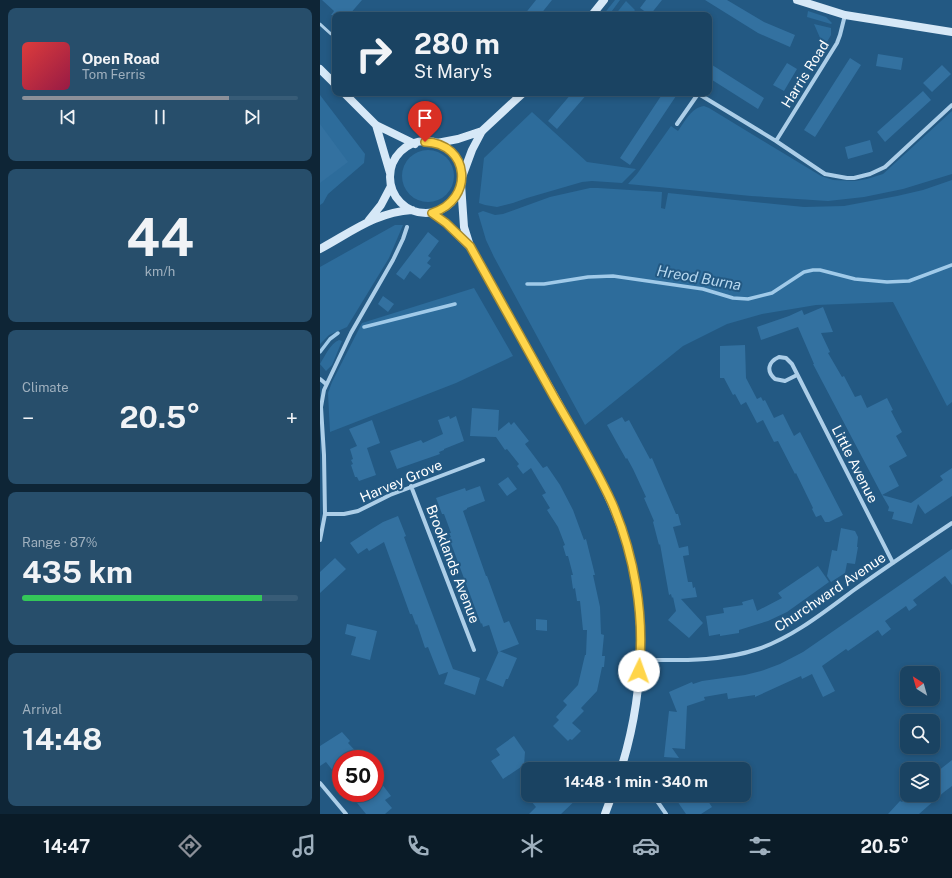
<!DOCTYPE html>
<html lang="en">
<head>
<meta charset="utf-8">
<style>
	body { margin:0; font-family:"Public Sans",sans-serif; background:#274e6b; color:#f1f3f6; height:100vh; display:flex; flex-direction:column; font-size:15px; white-space:nowrap }
	* { box-sizing:border-box; margin:0 }
	p { font-size:13px; color:#9fb0be }
	.icon { flex:none; width:22px; height:22px; fill:none; stroke:currentColor; stroke-width:2; stroke-linecap:round; stroke-linejoin:round }
	.map { position:relative; flex:1; overflow:hidden }
	.drawer { display:flex; flex-direction:column; gap:8px; padding:8px; background:#0e2536; width:320px }
	.drawer>* { flex:none }
	.hud { position:absolute; left:12px; top:12px; width:380px; height:84px; border-radius:8px; box-shadow:0 2px 6px #0003,0 0 0 1px #385c77; background:#1a4362; color:#f1f3f6; overflow:hidden }
	.needle { width:26px; rotate:323deg }
	.controls { position:absolute; left:580px; top:666px; display:grid; gap:8px }
	.controls a { display:grid; place-items:center; width:40px; height:40px; border-radius:8px; background:#1a4362; box-shadow:0 2px 6px #0003,0 0 0 1px #385c77; font-size:20px }
	.speed { position:absolute; left:12px; top:750px; display:flex; gap:8px; font-size:20px; font-weight:700; text-align:center }
	.speed>* { display:grid; place-content:center; width:52px; height:52px; border-radius:50%; background:#1a4362; box-shadow:0 2px 6px #0003,0 0 0 1px #385c77; line-height:1 }
	.speed .limit { border:6px solid #d22; background:#fff; color:#111 }
	.pin { position:absolute; display:grid; place-items:center; width:34px; height:34px; color:#fff; margin:-41px -17px; border-radius:50% 50% 50% 0; rotate:-45deg; box-shadow:0 0 4px #0007 }
	.pin .icon { rotate:45deg }
	.me { position:absolute; width:44px; margin:-22px; rotate:3deg; stroke-linejoin:round; filter:drop-shadow(0 0 3px #0008) }
	.turn { display:flex; align-items:center; gap:14px; height:84px; padding:0 16px; font-size:18px }
	.turn .icon { width:52px; height:52px; stroke-width:2.5 }
	.turn b { display:block; font-size:28px; line-height:34px }
	.big { font-size:30px; font-weight:700; line-height:1.1 }
	.drawer .card { flex:1; display:flex; flex-direction:column; justify-content:center; gap:6px; min-width:0; padding:0 14px; border-radius:8px; background:#274e6b }
	.drawer .dial { align-items:center; gap:0 }
	.dial b { font-size:52px; line-height:1 }
	.song { display:flex; align-items:center; gap:12px }
	.cover { width:48px; height:48px; border-radius:6px; background:linear-gradient(135deg,hsl(0 70% 55%),hsl(340 70% 35%)) }
	.played { height:4px; border-radius:2px; background:linear-gradient(90deg,#8c9099 75%,#385c77 75%) }
	.keys { display:flex; justify-content:space-around; direction:ltr }
	.heat { display:flex; justify-content:space-between; align-items:center; font-size:22px; direction:ltr }
	.charge { height:6px; border-radius:3px; background:linear-gradient(90deg,#34c759 87%,#385c77 0) }
	.trip { position:absolute; left:201px; top:762px; width:230px; height:40px; border-radius:8px; background:#1a4362; box-shadow:0 2px 6px #0003,0 0 0 1px #385c77; font-weight:700; line-height:40px; text-align:center }
	.tabs { display:flex; height:64px; justify-content:space-around; align-items:center; background:#0a1b27; color:#9fb0be }
	.tabs .icon { width:28px; height:28px }
	.tabs .selected { color:#8c9099 }
	.tabs b { font-size:18px; color:#f1f3f6 }
	main { display:flex; flex:1; min-height:0 }
	.map>svg:first-child { display:block }
	.green { fill:#2d6c9b }
	.lines { fill:none; stroke-linecap:round; stroke-linejoin:round }
	.stream { stroke:#a0cae9; stroke-width:3.5 }
	.building { fill:#3371a0 }
	.lane { stroke:#accee8; stroke-width:3 }
	.street { stroke:#accee8; stroke-width:4 }
	.secondary { stroke:#d6e8f7; stroke-width:8 }
	.route-casing { stroke:#a68a30; stroke-width:10 }
	.route { stroke:#ffd54a; stroke-width:7 }
	.labels { text-anchor:middle; stroke-width:4; stroke-linejoin:round; paint-order:stroke }
	.street-label { font-size:14px; fill:#fff; stroke:#235983 }
	.water-label { font-size:15px; font-style:italic; fill:#b7d8ef; stroke:#235983 }
</style>
</head>
<body>
<main>
<section class="drawer">
<div class="card">
<div class="song"><i class="cover"></i><div><b>Open Road</b><p>Tom Ferris</p></div></div>
<div class="played"></div>
<div class="keys"><svg class="icon" aria-label="previous" viewBox="0 0 24 24"><path d="M18 5L8 12l10 7zM5 5v14"/></svg><svg class="icon" aria-label="pause" viewBox="0 0 24 24"><path d="M8 5v14M16 5v14"/></svg><svg class="icon" aria-label="next" viewBox="0 0 24 24"><path d="M6 5l10 7-10 7zM19 5v14"/></svg></div>
</div>
<div class="card dial"><b>44</b><p>km/h</p></div>
<div class="card"><p>Climate</p>
<div class="heat"><a>−</a><b class="big">20.5°</b><a>+</a></div>
</div>
<div class="card"><p>Range · 87%</p><b class="big">435 km</b><div class="charge"></div></div>
<div class="card"><p>Arrival</p><b class="big">14:48</b></div>
</section>
<div class="map">
<svg width="632" height="814" viewBox="0 0 632 814">
	<rect width="100%" height="100%" fill="#235983"/>
	<path class="green" d="M295,0H300L289,15H283Z
		M306,1L315,10L311,15H295Z
		M488,11L506,17L512,23L511,24L487,17Z
		M494,24L511,28V35L504,47Z
		M0,95L45,154L44,163L8,194L3,203L0,205Z
		M384,106L389,108L501,176L513,180L535,181L547,179L563,174L632,111V174L583,189L544,197L508,201L431,196L308,184L317,174L351,126L358,131C366,120 371,108 384,106Z
		M212,112L267,162L316,169L302,183L272,181L262,182L207,198L193,203L177,207L165,205L159,203L164,158Z
		M82 176a26 26 0 1 1 52 0a26 26 0 1 1-52 0Z
		M632,180V402L627,406L573,302L496,305L442,314L407,324L363,346L265,425L174,257L166,240L158,213L163,211L175,215L183,214L230,197L270,188H278L342,192L341,208L345,209L348,193L484,207L524,206L577,196L603,190Z
		M75,225H83L69,258L27,327L9,335L0,344V267Z
		M154,288L193,356L136,383L10,432L8,393L12,382L42,323Z
		M19,340L22,341L12,365L6,371L0,364C5,356 10,344 19,340Z"/>
	<g class="lines">
		<path class="stream" d="M207,284H224L268,277L293,276L383,289L413,298L428,299L452,293L484,272L493,270H500L535,279L567,282L589,281L632,265
			M44,327L135,304
			M0,352L10,339L18,333"/>
	</g>
	<path class="building" d="M2,0H42L29,15H11L14,11Z
		M216,0H232L220,15H204Z
		M326,0H342L330,15L320,8Z
		M385,0H407L444,22L475,35L470,47L438,33Z
		M558,54L583,58L581,70L556,66Z
		M530,58L541,65L495,137L484,130Z
		M389,63L444,98L438,109L389,78Z
		M467,63L477,69L464,91L453,85Z
		M622,65L631,74L612,92L603,83Z
		M603,91L611,100L565,142L557,132Z
		M252,93H268L237,129L228,121Z
		M343,93H358L310,165L300,158Z
		M0,124L28,162L0,183Z
		M550,140L553,152L528,159L525,147Z
		M108,232L119,241L108,256L111,258L107,263L111,266L100,279L90,271L84,280L76,274Z
		M63,296L74,304L68,312L58,304Z
		M503,307L513,332L501,333L510,352L508,353L522,377L524,376L535,397L541,395L547,408L567,398L573,410L571,411L582,432L576,436L587,456L569,466L579,486L562,495L493,364H494L478,327L441,340L437,327L469,316L482,310L484,315Z
		M425,345L426,378L437,399L441,397L443,401L445,400L454,418L463,414L474,436L480,432L523,515L509,522H505L501,515L496,517L492,509L493,508L476,473L475,474L458,441L454,442L443,420L437,423L426,402L421,405L415,394L413,395L404,378H400V346Z
		M152,408L179,410L178,431L189,422L191,425L194,422L209,441L205,444L223,468L227,466L240,485L253,510L264,540L266,539L275,575H273L280,607L281,634L284,635L282,656H285L284,667H282L277,691L261,708L264,711L252,723L261,731L252,740L250,739L248,741L233,726L239,720L236,717L247,705L243,701L258,685L265,655H266L267,630H263L260,601H257L255,588L253,589L251,575H253L248,556H246L243,546L245,545L238,527L227,510L230,508L222,495L226,493L211,468L203,474L197,466L199,464L187,449L185,450L176,437L150,436Z
		M129,416L130,419L136,416L144,441L124,449V450L119,452L120,454L77,469L70,451L101,440L103,443L123,434L118,420Z
		M302,417L305,422L309,420L330,459L332,458L356,514H358L361,525L353,527L359,548L368,546L369,555L363,556L368,582H372L373,588L375,587L377,597L361,599L383,623L369,638L348,620L356,611L353,597L352,598L351,594L349,595L340,544L339,545L333,522L334,521L324,498L326,497L313,469L307,458L306,459L287,425Z
		M52,420L60,443L47,448L56,475L39,481L37,477H35L31,465L33,464L31,460L33,459L30,449L37,446L29,429Z
		M632,468V496L605,514L598,504L592,524L572,519L574,512L568,511L569,507L562,495L591,503L623,480L620,476Z
		M188,477L197,489L187,496L178,484Z
		M160,486L165,501L147,508V509L143,511L166,576H167L184,623L189,621L199,644L178,652L169,625L163,627L162,623L161,624L129,538L131,537L129,533H131L124,514H122L116,498L145,488L146,491Z
		M78,516L86,536L84,537L97,573L133,669L160,678L155,695L124,684L128,672L119,675L108,647L105,648L97,624L96,625L92,614H90L64,542L49,551L47,548L38,554L30,543L50,530L63,522Z
		M521,528L535,531L538,537L537,547H538L535,564L527,563L525,573L511,582L507,576L512,550L517,551Z
		M632,549V585L625,576L593,600L597,605L589,611L586,606L565,621L571,629L562,636L558,630L528,651L526,649L502,666L515,691L503,697L492,674L482,679L481,676L435,697V695L408,699L407,693L384,697L385,700L367,706L365,749L352,748L359,758L344,757L349,711L357,712L349,692L372,682L373,684L382,681L425,675L441,671L460,664L483,652Z
		M15,558L26,569L0,593V572Z
		M498,566L509,582L467,612L448,621L419,630V633L400,636V634L389,636L386,616L404,613L403,608L423,605L422,602L433,599L437,611L462,598L458,593Z
		M216,619L227,620V631L216,630Z
		M27,624L57,631L50,660L31,655L36,637L25,634Z
		M179,651L197,658L188,679H186L183,687L166,680Z
		M22,732L30,741L28,743L43,759H21V781L6,762L0,766V746Z
		M194,736L205,752L204,765L183,779L171,761L180,755L176,749Z
		M632,760V786L624,792L599,814H568L580,801L582,802L589,795H613V775Z
		M55,775L71,796L65,800L72,808L65,814H46L29,793H55Z
		M217,795H261L241,814H209L216,807L211,801Z
		M353,795H384L392,807L381,814H366Z"/>
	<g class="lines">
		<path class="lane" d="M0,24L11,34"/>
		<path class="street" d="M377,93L456,141L505,174L527,178H534L550,174L565,167L632,105
			M357,124L378,94
			M456,141L517,43L520,35L525,15
			M477,375L465,381L455,379C446,371 448,362 459,357L466,358L472,364L573,563
			M0,379L6,384
			M91,486L154,650
			M5,514H24L38,511L70,495L163,460
			M0,540L5,514L4,455L1,407L4,390L31,333L73,260L83,239L87,227
			M320,660C359,660 400,662 438,649C473,637 504,612 534,590C566,567 599,545 632,523
			M0,783L26,814
			M333,795L346,814"/>
		<path class="secondary" d="M477,0L525,15L632,32
			M272,15L284,0
			M0,69L15,84
			M24,93L56,125L95,144
			M56,125L70,173
			M70 177a36 36 0 1 1 72 0a36 36 0 1 1-72 0Z
			M117,143L138,139L162,131
			M142,177L152,150L162,131L203,93
			M141,184L144,227L150,246C178,297 207,348 236,399C257,438 281,476 297,517C329,596 326,689 301,769
			M112,213L126,223L149,246
			M49,220L61,205L71,186
			M0,249C30,233 56,212 92,210
			M285,814L292,795"/>
	</g>
	<g class="lines">
		<g class="route-casing">
			<path id="route" d="M105,142C150,143 155,200 112,213L126,223L150,246C178,297 206,347 234,397C254,432 275,466 292,503C314,554 325,615 319,671"/>
		</g>
		<use href="#route" class="route"/>
	</g>
	<g class="labels">
		<g class="street-label">
			<text transform="translate(485 74) rotate(-58)" y="5">Harris Road</text>
			<text transform="translate(535 464) rotate(63)" y="5">Little Avenue</text>
			<text transform="translate(81 481) rotate(-23)" y="5">Harvey Grove</text>
			<text transform="translate(133 564) rotate(69)" y="5">Brooklands Avenue</text>
			<text transform="translate(510 592) rotate(-34)" y="5">Churchward Avenue</text>
		</g>
		<g class="water-label">
			<text transform="translate(379 278) rotate(10)" y="5">Hreod Burna</text>
		</g>
	</g>
</svg>
<div class="controls">
<a><svg class="needle" viewBox="-14 -14 28 28"><path d="M0-13l5 13h-10z" fill="#e53935"/><path d="M0 13l5-13h-10z" fill="#9fb0be"/></svg></a>
<a><svg class="icon" aria-label="search" viewBox="0 0 24 24"><circle cx="10" cy="10" r="6"/><path d="M15 15l6 6"/></svg></a>
<a><svg class="icon" aria-label="layers" viewBox="0 0 24 24"><path d="M12 4l9 5-9 5-9-5zM3 14l9 5 9-5"/></svg></a>
</div>
<div class="speed"><div class="limit">50</div></div>
<div class="pin" style="left:105px;top:142px;background:#d93025"><svg class="icon" aria-label="arrive" viewBox="0 0 24 24"><path d="M6 21V4h12l-3 4 3 4H6"/></svg></div>
<svg class="me" style="left:319px;top:671px" viewBox="-20 -20 40 40"><circle r="19" fill="#fff"/><path d="M0-13L10 11 0 6-10 11z" fill="#ffd54a"/></svg>
<div class="trip">14:48 · 1 min · 340 m</div>
<div class="hud">
<div class="turn"><svg class="icon" aria-label="right" viewBox="0 0 24 24"><path d="M7 20v-9h11M14 6l5 5-5 5"/></svg><div><b>280 m</b>St Mary's</div></div>
</div>
</div>
</main>
<nav class="tabs">
<b>14:47</b>
<svg class="icon selected" aria-label="directions" viewBox="0 0 24 24"><path d="M12 3l9 9-9 9-9-9zM9 14v-3h6M13 9l2 2-2 2"/></svg>
<svg class="icon" aria-label="music" viewBox="0 0 24 24"><path d="M9 18V5l10-2v13"/><circle cx="6" cy="18" r="3"/><circle cx="16" cy="16" r="3"/></svg>
<svg class="icon" aria-label="phone" viewBox="0 0 24 24"><path d="M5 4h4l2 5-3 2q2 4 5 5l2-3 5 2v4C11 20 4 13 5 4z"/></svg>
<svg class="icon" aria-label="climate" viewBox="0 0 24 24"><path d="M12 3v18M4 7l16 10M4 17L20 7"/></svg>
<svg class="icon" aria-label="car" viewBox="0 0 24 24"><path d="M5 17H2v-5l4-1 3-4h7l3 4 3 1v5h-3M9 17h6M6 11h13"/><circle cx="7" cy="17" r="2"/><circle cx="17" cy="17" r="2"/></svg>
<svg class="icon" aria-label="filters" viewBox="0 0 24 24"><path d="M4 7h16M4 17h16"/><circle cx="9" cy="7" r="2"/><circle cx="15" cy="17" r="2"/></svg>
<b>20.5°</b>
</nav>
</body>
</html>
